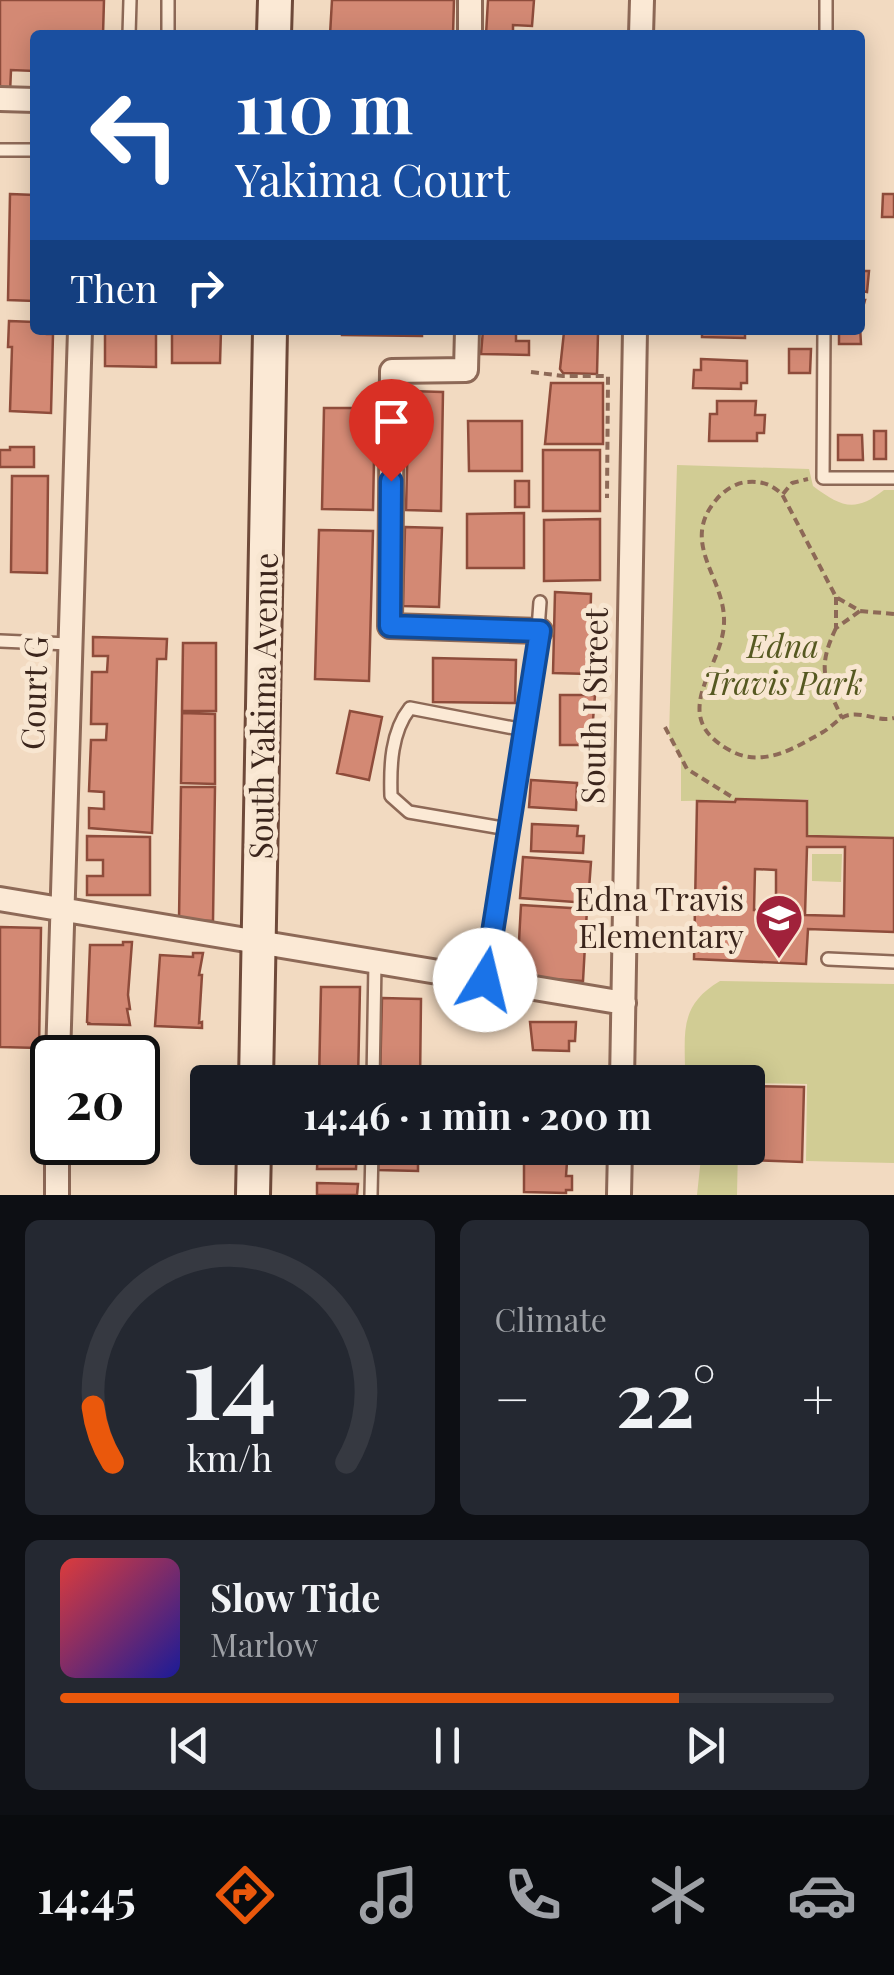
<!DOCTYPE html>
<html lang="en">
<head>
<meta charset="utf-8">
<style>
	body { margin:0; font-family:"Playfair Display",serif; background:#242831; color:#f1f3f6; height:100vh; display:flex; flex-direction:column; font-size:38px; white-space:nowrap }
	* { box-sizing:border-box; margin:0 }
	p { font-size:32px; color:#9ea1a6 }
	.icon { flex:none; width:55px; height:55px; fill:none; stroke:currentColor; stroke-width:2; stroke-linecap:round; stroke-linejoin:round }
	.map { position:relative; height:1195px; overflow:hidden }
	.drawer { display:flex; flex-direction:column; gap:25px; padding:25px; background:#0d0f14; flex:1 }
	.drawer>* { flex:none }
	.top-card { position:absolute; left:30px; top:30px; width:835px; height:305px; border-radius:10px; box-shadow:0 5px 25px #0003; background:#1a4fa0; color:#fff; overflow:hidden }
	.speed { position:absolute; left:30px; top:1035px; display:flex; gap:20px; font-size:50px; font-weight:700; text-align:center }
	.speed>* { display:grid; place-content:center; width:130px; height:130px; border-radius:50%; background:#171b24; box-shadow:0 5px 25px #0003; line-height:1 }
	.speed .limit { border:5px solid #111; border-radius:15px; background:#fff; color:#111 }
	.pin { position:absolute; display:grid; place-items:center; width:85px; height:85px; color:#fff; margin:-102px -42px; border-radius:50% 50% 50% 0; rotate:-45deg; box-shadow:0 0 10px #0007 }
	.pin .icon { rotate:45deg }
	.me { position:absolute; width:110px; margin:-55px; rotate:9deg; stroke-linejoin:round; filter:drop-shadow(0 0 8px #0008) }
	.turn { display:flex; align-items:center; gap:35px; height:210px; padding:0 40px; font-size:45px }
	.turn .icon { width:130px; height:130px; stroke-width:2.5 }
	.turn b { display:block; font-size:70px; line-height:85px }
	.then { display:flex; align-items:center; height:95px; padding:0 40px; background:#0003; gap:20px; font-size:38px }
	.big { font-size:75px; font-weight:700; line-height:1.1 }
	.drawer .card { flex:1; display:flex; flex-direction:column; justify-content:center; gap:15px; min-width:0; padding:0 35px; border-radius:15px; background:#242831 }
	.drawer .dial { align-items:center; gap:0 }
	.dial svg { height:260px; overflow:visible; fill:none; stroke:#363941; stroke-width:7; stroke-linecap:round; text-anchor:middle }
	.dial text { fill:#f1f3f6; stroke:none }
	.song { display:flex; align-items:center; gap:30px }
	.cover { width:120px; height:120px; border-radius:15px; background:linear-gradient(135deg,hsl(0 70% 55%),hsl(240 70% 35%)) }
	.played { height:10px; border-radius:5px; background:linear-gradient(90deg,#ea580c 80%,#363941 80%) }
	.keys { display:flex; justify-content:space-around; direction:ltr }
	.heat { display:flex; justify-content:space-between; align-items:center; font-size:55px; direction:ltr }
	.drawer .tiles { flex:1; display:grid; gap:25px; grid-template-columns:1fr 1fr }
	.card:last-child { grid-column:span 2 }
	.trip { position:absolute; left:190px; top:1065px; width:575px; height:100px; border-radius:10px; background:#171b24; box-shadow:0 5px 25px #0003; font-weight:700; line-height:100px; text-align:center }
	.tab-bar { display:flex; height:160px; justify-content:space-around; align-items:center; background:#090b0e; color:#9ea1a6 }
	.tab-bar .icon { width:70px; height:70px }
	.tab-bar .active { color:#ea580c }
	.tab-bar b { font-size:45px; color:#f1f3f6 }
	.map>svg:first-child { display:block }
	.green { fill:#d1cc94 }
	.building { fill:#d38974; stroke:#8e4c3b; stroke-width:2.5; fill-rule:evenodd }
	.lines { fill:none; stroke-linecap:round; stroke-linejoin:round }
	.service-casing { stroke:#8d6957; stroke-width:16 }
	.minor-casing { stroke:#8d6957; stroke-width:28 }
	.secondary-casing { stroke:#6f4a3a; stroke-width:38 }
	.path { stroke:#8d6957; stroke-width:4; stroke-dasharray:8 5; stroke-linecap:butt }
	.service { stroke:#fbe9d5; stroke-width:11 }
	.minor { stroke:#fbe9d5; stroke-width:22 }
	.secondary { stroke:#fbe9d5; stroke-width:32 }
	.route-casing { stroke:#114b97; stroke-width:25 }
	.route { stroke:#1a73e8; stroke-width:18 }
	.labels { text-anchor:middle; stroke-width:10; stroke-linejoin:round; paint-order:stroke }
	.park-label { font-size:32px; font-style:italic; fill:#565921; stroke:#f8e6d1 }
	.street-label { font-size:32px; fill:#3b251c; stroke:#f8e6d1 }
	.poi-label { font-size:32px; fill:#3b251c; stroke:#f8e6d1; text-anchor:end }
</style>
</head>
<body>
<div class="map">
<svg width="894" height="1195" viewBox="0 0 894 1195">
	<rect width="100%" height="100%" fill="#f2dac1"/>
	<path class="green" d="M677,465L809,469L813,486C841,507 855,513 884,490H894V839H808V799L681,801V760L669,736Z
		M812,854H842L841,882L812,881Z
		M720,981L894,984V1163L806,1161L807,1084L685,1082C686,1036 676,1007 720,981Z
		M702,1148H738L737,1195H697Z"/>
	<path class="building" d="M0,0H104L103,35H35V71L11,70L10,93L0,92Z
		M332,0H454L453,35H330Z
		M488,0H534L532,26L513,25V35H486Z
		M10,194L35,195V301L8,300Z
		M883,194H894V217H882Z
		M860,271H869L867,292L862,291L861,300H865L861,315Z
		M9,321L35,322V330H47V334H53L51,413L10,411L12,347H8Z
		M860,326L861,344H839V330H860Z
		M105,330H156V367L105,366Z
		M172,330H221L220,363H172Z
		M342,330H422V336L342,335Z
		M483,330H516V341H529V355L481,354Z
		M702,330H753V333H745V338L702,337Z
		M564,332L598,333L597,374L563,373L560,369Z
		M789,349H811L810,373H789Z
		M701,359L747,361V383H741V389L693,388L694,370H701Z
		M551,383H603V444H545Z
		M409,391L443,392L441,511L406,510Z
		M717,401H756L755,415H765L764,433H757V441H709L710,414H717Z
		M324,408H375L373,510L322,509Z
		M468,421H522V471H469Z
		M874,431H886V459H874Z
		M838,435H862L863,460H838Z
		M10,447H34V467H0V450H10Z
		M543,450H600V511H543Z
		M12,476H48L47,573L11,572Z
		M515,481H529V507H515Z
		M524,513V568H467V514Z
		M600,519V580L544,581V520Z
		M405,527L442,528L439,607L403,606Z
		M319,530L373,531L369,681L315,679Z
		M555,592L591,594L589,674L553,673Z
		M93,637L167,639L166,659H157L152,833L89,828V808L104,809V792L89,791L91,740H106L107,724H91L92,672H107L108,656H93Z
		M183,643H216V711H182Z
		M433,658L516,660L515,703L433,702Z
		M560,695H595L591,745H560Z
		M350,711L382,717L369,780L337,773Z
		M182,713L215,714V784L181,783Z
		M531,780L577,783L576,810L529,807Z
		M181,787H215L213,921L179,920Z
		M736,799L807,801V836L894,838V932L808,929L806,964L694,959L697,801L735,802ZM807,847H845L844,916L805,915ZM755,869L776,870V910H754Z
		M532,824L578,826L577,836H584L583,853L531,851Z
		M87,836L150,837V895H87V876H103V860H87Z
		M523,857L591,862L588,903L520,898Z
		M521,905L587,909L583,981L517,977Z
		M0,927L41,928L39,1048L0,1047Z
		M123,942H132L128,995L130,1009H127L130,1025L87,1024H91L87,1022L90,945H123Z
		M193,953H203L199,975H202L199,1023L202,1022V1028L155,1026L160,955L193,957Z
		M321,987H360L358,1081H319Z
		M382,998L421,999L420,1082L380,1081Z
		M530,1022H576L575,1041H569V1051L533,1050Z
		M533,1072L569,1073V1081L574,1082H532Z
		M754,1086L804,1087L802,1162L752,1160Z
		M318,1148H357L356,1169H317Z
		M379,1148H418V1171L378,1170Z
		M524,1161L567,1162L566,1176H572V1190H566V1193L524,1192Z
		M317,1183L358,1184L357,1195H317Z"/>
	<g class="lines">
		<g class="service-casing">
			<path id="service" d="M168,0V35
				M129,35L130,0
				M826,35V0
				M0,150H35
				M824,330L823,478H894
				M0,641L69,644
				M508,829L409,812L391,796C390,766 391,732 410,708L524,730
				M828,959L894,962
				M485,980L535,670L540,602
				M373,1082L375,962
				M371,1195L372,1148"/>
		</g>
		<g class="minor-casing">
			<path id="minor" d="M470,0V35
				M641,35L642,0
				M0,99L35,100
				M467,330L466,370L392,371L390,626L540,631
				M0,899L624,1003
				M58,1058L80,330
				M622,1082L635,330
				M57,1195V1142
				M619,1195L620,1148"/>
		</g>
		<g class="secondary-casing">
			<path id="secondary" d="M274,35L275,0
				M256,1082L270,330
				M253,1195L254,1148"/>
		</g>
		<path class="path" d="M531,372L563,376H608L607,498
			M783,494L792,483L808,479
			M836,597V628L860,611
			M894,614L860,611L836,597L782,494C772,485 763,481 748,482C737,482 723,491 716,500C679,544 726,578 724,623C723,668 665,716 731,751C763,768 795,748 823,732C832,727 839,717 849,715C864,712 878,722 894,718
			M836,628C817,668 824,680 842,718
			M665,727L687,769L732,797"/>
		<use href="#service" class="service"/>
		<use href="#minor" class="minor"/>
		<use href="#secondary" class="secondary"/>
	</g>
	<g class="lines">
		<g class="route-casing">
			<path id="route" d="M391,481L390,626L540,631L485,980"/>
		</g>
		<use href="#route" class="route"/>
	</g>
	<defs>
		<g id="school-pin" transform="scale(2.5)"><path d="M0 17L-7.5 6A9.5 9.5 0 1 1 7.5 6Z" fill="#a1223b" stroke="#f8e6d1"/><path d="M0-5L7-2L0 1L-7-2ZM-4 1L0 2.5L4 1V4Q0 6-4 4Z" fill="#fff"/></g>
	</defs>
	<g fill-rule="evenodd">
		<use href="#school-pin" x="779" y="918"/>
	</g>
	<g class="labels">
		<g class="park-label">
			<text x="783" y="658">Edna<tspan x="783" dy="37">Travis Park</tspan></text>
		</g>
		<g class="street-label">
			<text transform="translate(35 693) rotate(-88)" y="11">Court G</text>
			<text transform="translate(264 706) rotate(-89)" y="11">South Yakima Avenue</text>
			<text transform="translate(595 706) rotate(-89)" y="11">South I Street</text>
		</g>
		<g class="poi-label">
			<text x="744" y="911">Edna Travis<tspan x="744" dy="37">Elementary</tspan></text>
		</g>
	</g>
</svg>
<div class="speed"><div class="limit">20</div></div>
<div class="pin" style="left:391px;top:481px;background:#d93025"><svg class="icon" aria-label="arrive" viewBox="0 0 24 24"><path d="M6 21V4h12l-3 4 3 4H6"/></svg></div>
<svg class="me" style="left:485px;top:980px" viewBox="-20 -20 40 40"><circle r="19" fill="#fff"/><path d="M0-13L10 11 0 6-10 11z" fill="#1a73e8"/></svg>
<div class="trip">14:46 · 1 min · 200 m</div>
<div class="top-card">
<div class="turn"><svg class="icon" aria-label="left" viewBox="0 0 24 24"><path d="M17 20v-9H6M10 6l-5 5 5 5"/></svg><div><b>110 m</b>Yakima Court</div></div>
<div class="then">Then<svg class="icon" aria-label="right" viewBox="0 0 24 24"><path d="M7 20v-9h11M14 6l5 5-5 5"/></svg></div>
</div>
</div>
<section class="drawer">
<div class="tiles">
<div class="card dial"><svg viewBox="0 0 100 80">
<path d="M14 69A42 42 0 1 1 86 69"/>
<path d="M14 69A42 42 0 0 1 8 52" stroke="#ea580c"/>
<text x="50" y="56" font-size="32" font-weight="700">14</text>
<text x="50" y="72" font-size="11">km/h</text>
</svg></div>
<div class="card"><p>Climate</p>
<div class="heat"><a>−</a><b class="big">22°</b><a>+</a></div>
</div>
<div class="card">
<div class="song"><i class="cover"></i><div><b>Slow Tide</b><p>Marlow</p></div></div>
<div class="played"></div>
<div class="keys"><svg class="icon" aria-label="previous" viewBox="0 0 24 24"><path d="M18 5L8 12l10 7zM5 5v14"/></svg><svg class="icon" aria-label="pause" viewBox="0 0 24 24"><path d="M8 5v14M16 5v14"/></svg><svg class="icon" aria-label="next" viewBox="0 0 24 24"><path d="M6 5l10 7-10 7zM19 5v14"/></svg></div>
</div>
</div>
</section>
<nav class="tab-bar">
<b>14:45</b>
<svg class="icon active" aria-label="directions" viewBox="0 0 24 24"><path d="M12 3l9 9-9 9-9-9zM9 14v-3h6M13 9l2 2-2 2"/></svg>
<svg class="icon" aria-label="music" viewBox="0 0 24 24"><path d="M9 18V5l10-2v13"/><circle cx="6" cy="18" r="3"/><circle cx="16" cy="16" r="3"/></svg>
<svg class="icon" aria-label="phone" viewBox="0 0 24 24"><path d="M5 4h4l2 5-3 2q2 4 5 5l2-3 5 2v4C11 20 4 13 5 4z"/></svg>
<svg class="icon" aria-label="climate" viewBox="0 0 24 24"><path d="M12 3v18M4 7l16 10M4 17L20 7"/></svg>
<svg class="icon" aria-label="car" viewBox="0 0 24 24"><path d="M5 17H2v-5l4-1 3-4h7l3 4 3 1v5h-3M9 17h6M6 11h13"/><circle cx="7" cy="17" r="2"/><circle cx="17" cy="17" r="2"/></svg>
</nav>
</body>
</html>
